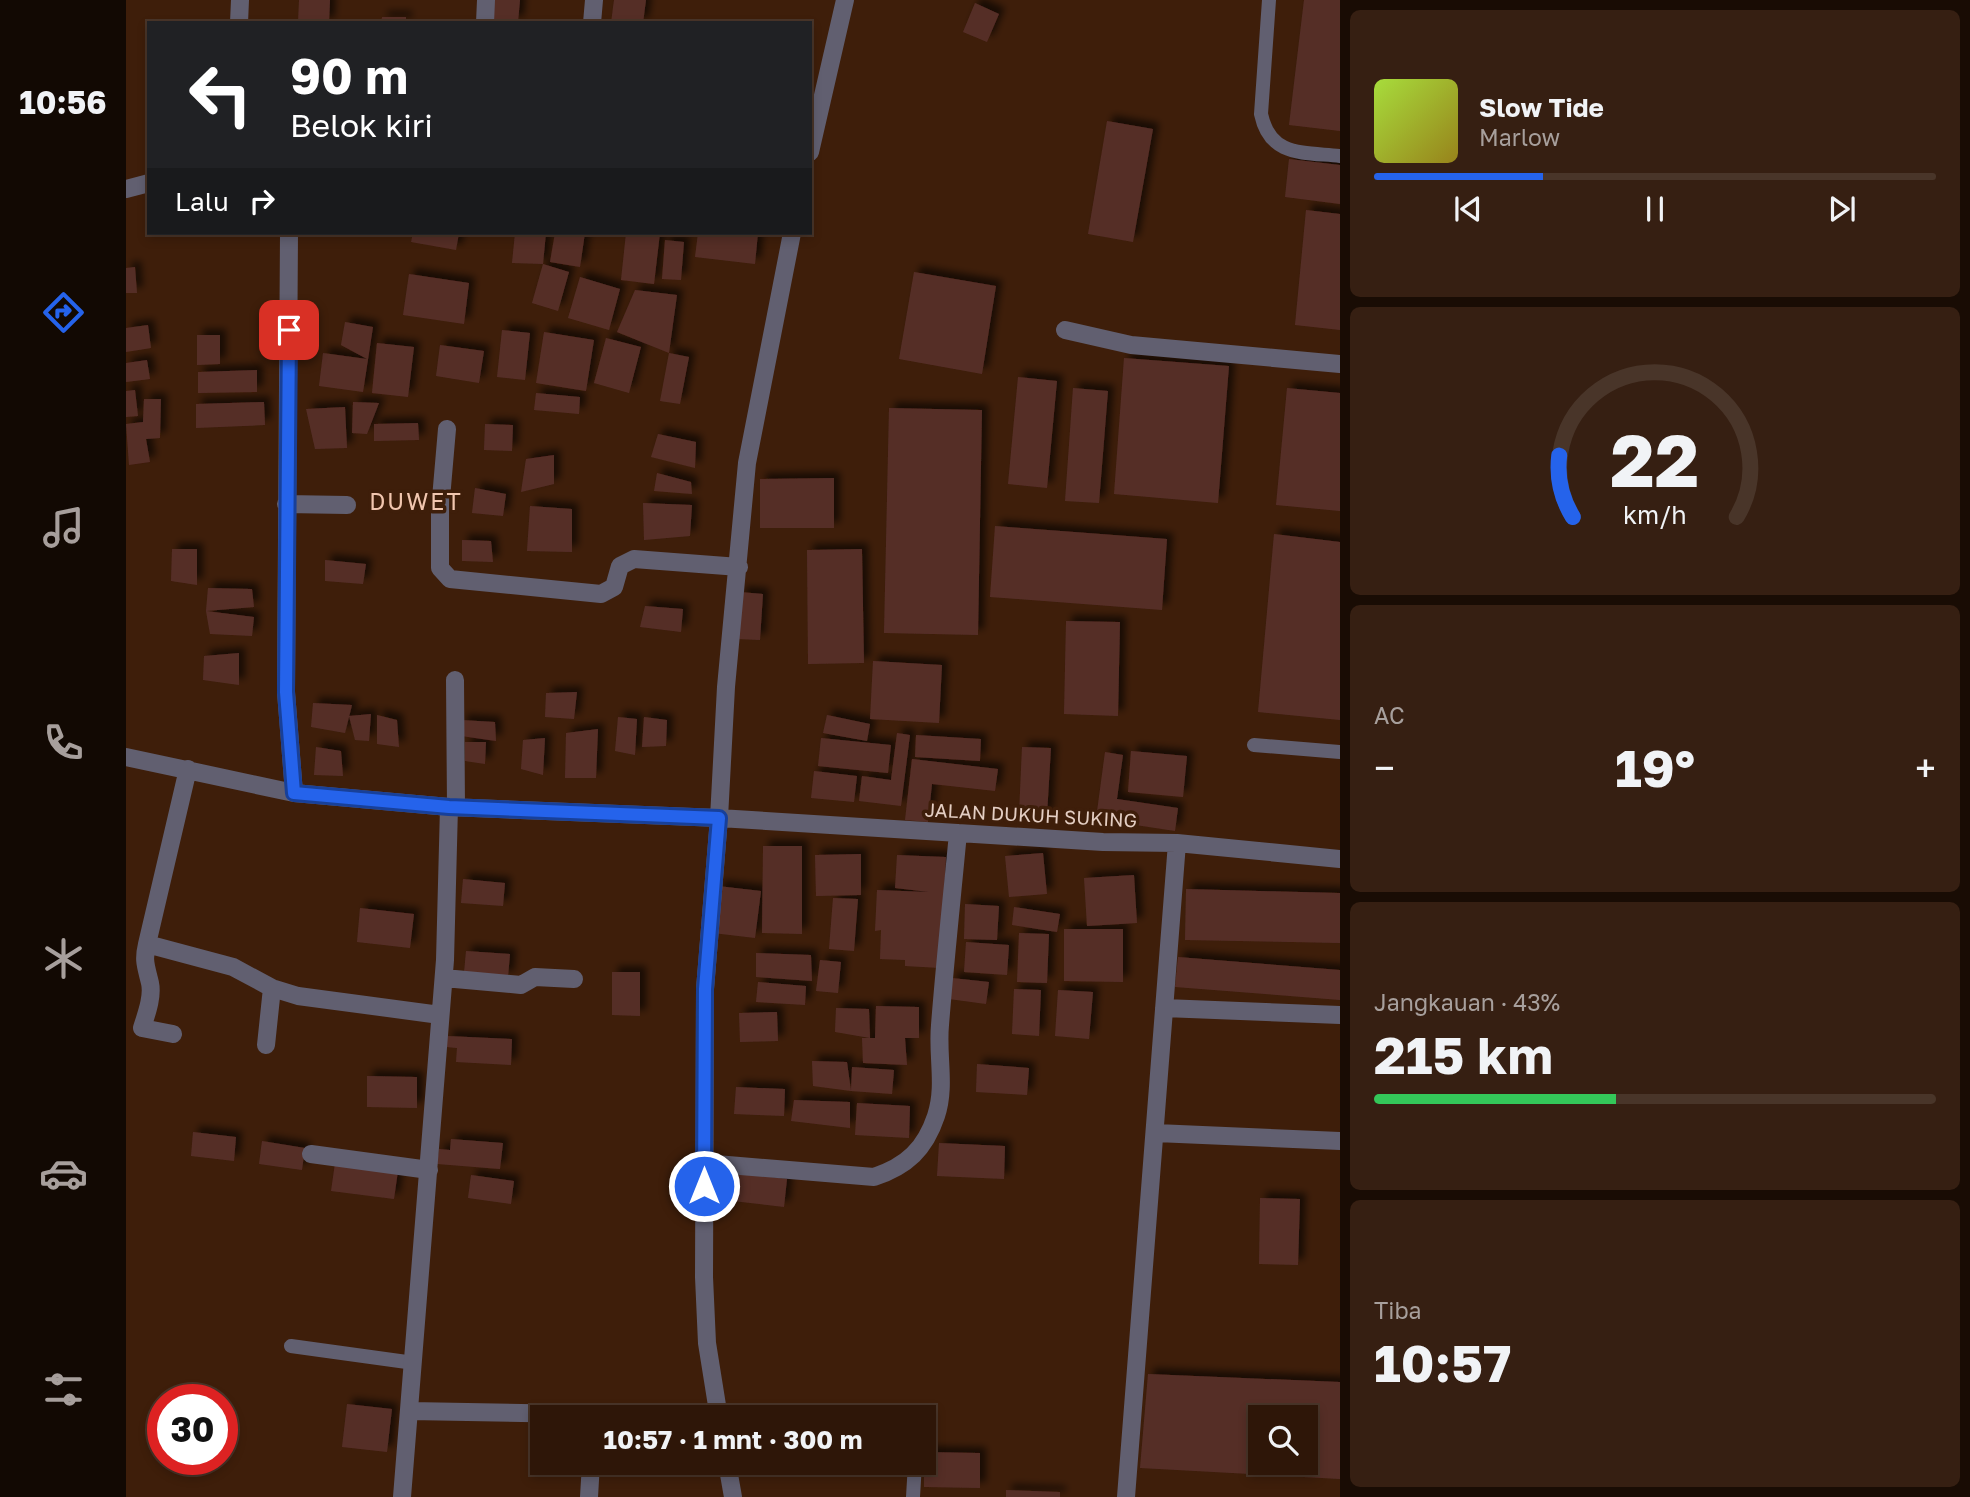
<!DOCTYPE html>
<html lang="id">
<head>
<meta charset="utf-8">
<style>
	body { margin:0; font-family:"Golos Text",sans-serif; background:#361f12; color:#f1f3f6; height:100vh; display:flex; flex-direction:column; font-size:26px; white-space:nowrap }
	* { box-sizing:border-box; margin:0 }
	p { font-size:23px; color:#a79f9c }
	.icon { flex:none; width:38px; height:38px; fill:none; stroke:currentColor; stroke-width:2; stroke-linecap:round; stroke-linejoin:round }
	.map { position:relative; flex:1; overflow:hidden }
	.panel { display:flex; flex-direction:column; gap:10px; padding:10px; background:#190c04; width:630px }
	.panel>* { flex:none }
	.banner { position:absolute; left:21px; top:21px; width:665px; height:214px; border-radius:0px; box-shadow:0 4px 10px #0003,0 0 0 2px #493529; background:#202124; color:#fff; overflow:hidden }
	.buttons { position:absolute; left:1122px; top:1405px; display:grid; gap:14px }
	.buttons a { display:grid; place-items:center; width:70px; height:70px; border-radius:0px; background:#2e1608; box-shadow:0 4px 10px #0003,0 0 0 2px #493529; font-size:35px }
	.speed { position:absolute; left:21px; top:1384px; display:flex; gap:14px; font-size:35px; font-weight:700; text-align:center }
	.speed>* { display:grid; place-content:center; width:91px; height:91px; border-radius:50%; background:#2e1608; box-shadow:0 4px 10px #0003,0 0 0 2px #493529; line-height:1 }
	.speed .limit { border:10px solid #d22; background:#fff; color:#111 }
	.pin { position:absolute; display:grid; place-items:center; width:60px; height:60px; color:#fff; margin:-30px; border-radius:14px; box-shadow:0 4px 10px #0006 }
	.me { position:absolute; width:77px; margin:-38px; rotate:0deg; stroke-linejoin:round; filter:drop-shadow(0 0 5px #0008) }
	.turn { display:flex; align-items:center; gap:24px; height:147px; padding:0 28px; font-size:32px }
	.turn .icon { width:91px; height:91px; stroke-width:2.5 }
	.turn b { display:block; font-size:49px; line-height:60px }
	.then { display:flex; align-items:center; height:66px; padding:0 28px; background:#0003; gap:14px; font-size:26px }
	.big { font-size:52px; font-weight:700; line-height:1.1 }
	.panel .tile { flex:1; display:flex; flex-direction:column; justify-content:center; gap:10px; min-width:0; padding:0 24px; border-radius:10px; background:#361f12 }
	.panel .dial { align-items:center; gap:0 }
	.dial svg { height:182px; overflow:visible; fill:none; stroke:#493529; stroke-width:7; stroke-linecap:round; text-anchor:middle }
	.dial text { fill:#f1f3f6; stroke:none }
	.song { display:flex; align-items:center; gap:21px }
	.cover { width:84px; height:84px; border-radius:10px; background:linear-gradient(135deg,hsl(80 70% 55%),hsl(50 70% 35%)) }
	.played { height:7px; border-radius:4px; background:linear-gradient(90deg,#2563eb 30%,#493529 30%) }
	.keys { display:flex; justify-content:space-around; direction:ltr }
	.heat { display:flex; justify-content:space-between; align-items:center; font-size:38px; direction:ltr }
	.charge { height:10px; border-radius:5px; background:linear-gradient(90deg,#34c759 43%,#493529 0) }
	.trip { position:absolute; left:404px; top:1405px; width:406px; height:70px; border-radius:0px; background:#2e1608; box-shadow:0 4px 10px #0003,0 0 0 2px #493529; font-weight:700; line-height:70px; text-align:center }
	main { display:flex; flex:1; min-height:0 }
	.dock { display:flex; flex-direction:column; width:126px; justify-content:space-around; align-items:center; background:#120903; color:#a79f9c }
	.dock .icon { width:49px; height:49px }
	.dock .on { color:#2563eb }
	.dock b { font-size:32px; color:#f1f3f6 }
	.map>svg:first-child { display:block }
	.building { fill:#552e28; fill-rule:evenodd; filter:url(#shadow) }
	.lines { fill:none; stroke-linecap:round; stroke-linejoin:round }
	.lane { stroke:#615f70; stroke-width:14 }
	.street { stroke:#615f70; stroke-width:18 }
	.route-casing { stroke:#184099; stroke-width:18 }
	.route { stroke:#2563eb; stroke-width:12 }
	.labels { text-anchor:middle; stroke-width:7; stroke-linejoin:round; paint-order:stroke }
	.street-label { font-size:19px; fill:#e4cec3; stroke:#3e1e0a }
	.quarter-label { font-size:23px; letter-spacing:2px; fill:#f1c6af; stroke:#3e1e0a }
</style>
</head>
<body>
<main>
<nav class="dock">
<b>10:56</b>
<svg class="icon on" aria-label="directions" viewBox="0 0 24 24"><path d="M12 3l9 9-9 9-9-9zM9 14v-3h6M13 9l2 2-2 2"/></svg>
<svg class="icon" aria-label="music" viewBox="0 0 24 24"><path d="M9 18V5l10-2v13"/><circle cx="6" cy="18" r="3"/><circle cx="16" cy="16" r="3"/></svg>
<svg class="icon" aria-label="phone" viewBox="0 0 24 24"><path d="M5 4h4l2 5-3 2q2 4 5 5l2-3 5 2v4C11 20 4 13 5 4z"/></svg>
<svg class="icon" aria-label="climate" viewBox="0 0 24 24"><path d="M12 3v18M4 7l16 10M4 17L20 7"/></svg>
<svg class="icon" aria-label="car" viewBox="0 0 24 24"><path d="M5 17H2v-5l4-1 3-4h7l3 4 3 1v5h-3M9 17h6M6 11h13"/><circle cx="7" cy="17" r="2"/><circle cx="17" cy="17" r="2"/></svg>
<svg class="icon" aria-label="filters" viewBox="0 0 24 24"><path d="M4 7h16M4 17h16"/><circle cx="9" cy="7" r="2"/><circle cx="15" cy="17" r="2"/></svg>
</nav>
<div class="map">
<svg width="1214" height="1497" viewBox="0 0 1214 1497">
	<defs>
		<filter id="shadow"><feDropShadow dx="6" dy="-6" stdDeviation="3.5" flood-color="#0009"/></filter>
	</defs>
	<rect width="100%" height="100%" fill="#3e1e0a"/>
	<path class="building" d="M173,0H204L203,23H172Z
		M368,0H394L392,22L367,20Z
		M488,0H520L517,23H485Z
		M1178,0H1214V131L1163,125Z
		M849,3L873,14L861,42L837,32Z
		M256,17H280V23H255Z
		M981,121L1027,129L1007,242L962,234Z
		M1163,159L1214,165V204L1159,197Z
		M1180,210L1214,214V330L1169,325Z
		M287,233H333L330,250L285,242Z
		M389,233H420L417,264L443,272L432,311L406,303L417,264L386,263Z
		M429,233H459L454,267L424,262Z
		M500,233H534L528,284L495,280Z
		M572,233H632L629,264L569,257Z
		M539,240L558,242L555,280L536,279Z
		M9,267L11,293H0V268Z
		M788,272L870,286L856,374L773,359Z
		M283,274L343,283L338,324L277,315Z
		M454,277L494,289L483,330L442,318Z
		M509,290L551,295L543,353L563,357L554,404L534,401L543,353L491,332Z
		M219,322L247,327L237,392L193,386L197,353L241,359L215,345Z
		M22,325L25,348L0,352V328Z
		M376,330L404,333L399,380L371,377Z
		M418,332L468,340L460,391L410,383Z
		M71,335H94V364L71,365Z
		M480,338L515,347L503,393L468,383Z
		M251,343L288,347L282,397L246,393Z
		M314,345L358,351L353,383L310,376Z
		M998,358L1103,366L1092,503L988,494Z
		M21,360L24,379L0,382V363Z
		M131,370V392L72,393V372Z
		M892,377L931,381L921,488L882,484Z
		M947,388L982,391L973,503L939,501Z
		M1161,388L1214,393V511L1150,505Z
		M9,390L12,416L0,417V391Z
		M410,393L454,397L453,414L408,410Z
		M18,399H35L34,438L20,439L24,462L3,465L0,424L17,422Z
		M138,402L139,425L70,428V404Z
		M227,402L253,403L241,434L226,433Z
		M219,407L221,448L189,449L180,409Z
		M763,408L856,410L852,635L758,633Z
		M292,423L293,440L248,441V424Z
		M359,424L387,425L386,451L358,450Z
		M532,434L570,442L569,468L525,457Z
		M428,455V484L395,492L400,459Z
		M531,473L565,482L566,494L528,491Z
		M708,478V528H634V479Z
		M349,488L380,494L377,516L346,513Z
		M517,503L566,505L564,536L518,540Z
		M404,506L446,509V552L401,551Z
		M869,526L1041,539L1036,610L864,597Z
		M1148,534L1214,542V720L1132,712Z
		M336,540L365,541L367,562L336,561Z
		M46,549H71V585L45,581Z
		M736,549L738,663L682,664L681,550Z
		M199,560L240,564L237,584L199,581Z
		M82,588L126,589L128,607L80,611L128,617L126,636L84,634L80,611Z
		M614,592L637,594L634,640L611,639Z
		M519,606L557,609L555,632L514,627Z
		M940,621L994,622L992,716L938,714Z
		M113,653V685L77,680L78,656Z
		M747,661L816,665L813,723L744,719Z
		M451,692L448,719L419,717L420,693Z
		M187,703L226,705L219,733L185,727Z
		M245,714L243,741L229,740L223,716Z
		M251,715L271,720L273,747L251,744Z
		M701,715L744,724L741,741L697,733Z
		M492,717L511,719L509,755L489,751Z
		M518,717L541,720L540,746L516,747Z
		M335,720L369,722L370,741L335,736Z
		M472,729L470,778H439L440,733Z
		M771,733L784,735L775,806L733,801L736,776L765,780Z
		M790,735L855,739L854,761L789,757Z
		M419,738L417,775L395,769L397,740Z
		M695,738L765,745L762,773L692,766Z
		M339,742H360L359,764L339,761Z
		M190,747L215,751L217,776L188,775Z
		M896,747L925,748L921,815L893,814Z
		M1005,751L1061,756L1057,797L1002,792Z
		M979,752L997,755L991,799L1052,808L1049,831L970,819Z
		M786,759L872,769L869,791L806,784L802,822L779,820Z
		M688,771L731,776L728,802L685,798Z
		M637,846H676V934L636,933Z
		M917,853L921,894L883,897L879,856Z
		M735,854V895L690,896L689,855Z
		M771,855L820,857L814,968L779,966V960L754,959L755,930L749,931L751,890L803,892L769,888Z
		M1008,875L1011,923L961,926L958,878Z
		M337,879L379,883L377,906L335,903Z
		M592,886L635,891L629,938L587,933Z
		M1060,889L1214,893V943L1059,940Z
		M707,898L732,899L728,951L703,949Z
		M839,904L873,906L871,940L838,939Z
		M888,907L934,914L931,932L886,925Z
		M234,908L288,914L284,948L231,942Z
		M938,929H997V982L938,981Z
		M893,933L923,934L921,983L891,982Z
		M840,942L883,945L881,975L838,972Z
		M340,951L384,954L382,977L338,973Z
		M630,953L685,955L686,981L630,977Z
		M1052,957L1214,970V1000L1049,987Z
		M694,960L715,962L712,993L690,991Z
		M486,972H514V1016L486,1015Z
		M826,978L863,982L860,1004L823,999Z
		M632,982L680,986L679,1005L630,1002Z
		M888,989L915,990L913,1036L886,1034Z
		M932,990L967,992L963,1039L929,1036Z
		M750,1006L793,1007V1038H779L781,1065L737,1063L736,1038H744L709,1032L710,1008L743,1009L744,1038H749Z
		M651,1012L652,1041L614,1042L613,1013Z
		M321,1036L386,1039L385,1065L330,1062L331,1048L320,1047Z
		M686,1061L721,1062L725,1091L726,1067L768,1070L766,1094L725,1091L687,1086Z
		M851,1064L903,1068L901,1095L850,1092Z
		M241,1076L291,1077V1108L241,1107Z
		M610,1087L659,1089L658,1116L608,1114Z
		M668,1100L724,1102V1128L665,1121Z
		M731,1103L784,1106L783,1138L729,1135Z
		M67,1132L110,1137L108,1161L65,1156Z
		M325,1139L377,1143L374,1169L311,1164L313,1149L324,1150Z
		M136,1141L179,1148L176,1170L133,1164Z
		M813,1143L879,1146L878,1179L811,1176Z
		M209,1163L272,1171L268,1199L205,1191Z
		M600,1172L661,1179L658,1207L598,1200Z
		M345,1175L388,1181L385,1204L342,1198Z
		M1134,1198L1174,1199L1172,1265L1133,1264Z
		M1022,1374L1214,1382V1479L1014,1468ZM1134,1418H1180V1463H1134Z
		M221,1404L266,1409L261,1452L216,1447Z
		M798,1452L854,1453V1488L798,1487Z
		M880,1490L934,1492V1497H880Z"/>
	<g class="lines">
		<path class="lane" d="M1143,0L1135,114C1144,157 1177,152 1214,156
			M1128,745L1214,752
			M165,1346L288,1363
			M787,1497L789,1463"/>
		<path class="street" d="M113,23L114,0
			M359,23L360,0
			M466,23L468,0
			M684,152L719,0
			M0,189L23,183
			M163,233L160,692L168,793
			M939,330L1005,345L1214,364
			M321,429L314,510V568L324,579L475,594L488,587L494,566L508,559L613,567
			M160,504L221,505
			M329,680L330,806
			M0,757L168,793L323,807L593,818L977,842L1051,843L1214,859
			M62,769L21,944L107,967L146,988L172,996L314,1015
			M21,944C17,961 20,966 24,983C27,997 20,1015 16,1028L47,1034
			M318,978L395,985L409,977L448,979
			M1038,1008L1214,1015
			M140,1045L146,988
			M1030,1133L1214,1141
			M185,1154L303,1170
			M578,1163L748,1177C781,1166 799,1149 810,1116C820,1086 811,1056 814,1025C819,961 826,897 832,833
			M284,1411L451,1414L459,1418
			M593,1418L581,1343L578,1277L579,989L593,818L600,687L621,463L666,233
			M601,1463L607,1497
			M276,1497L319,960L323,807
			M463,1497L465,1463
			M1000,1497L1051,843"/>
	</g>
	<g class="lines">
		<g class="route-casing">
			<path id="route" d="M163,330L160,692L168,793L323,807L593,818L579,989L578,1186"/>
		</g>
		<use href="#route" class="route"/>
	</g>
	<g class="labels">
		<g class="street-label">
			<text transform="translate(905 815) rotate(3)" y="7">JALAN DUKUH SUKING</text>
		</g>
		<g class="quarter-label">
			<text x="290" y="510">DUWET</text>
		</g>
	</g>
</svg>
<div class="buttons">
<a><svg class="icon" aria-label="search" viewBox="0 0 24 24"><circle cx="10" cy="10" r="6"/><path d="M15 15l6 6"/></svg></a>
</div>
<div class="speed"><div class="limit">30</div></div>
<div class="pin" style="left:163px;top:330px;background:#d93025"><svg class="icon" aria-label="arrive" viewBox="0 0 24 24"><path d="M6 21V4h12l-3 4 3 4H6"/></svg></div>
<svg class="me" style="left:578px;top:1186px" viewBox="-20 -20 40 40"><circle r="17" fill="#2563eb" stroke="#fff" stroke-width="3"/><path d="M0-11L8 9 0 5-8 9z" fill="#fff"/></svg>
<div class="trip">10:57 · 1 mnt · 300 m</div>
<div class="banner">
<div class="turn"><svg class="icon" aria-label="left" viewBox="0 0 24 24"><path d="M17 20v-9H6M10 6l-5 5 5 5"/></svg><div><b>90 m</b>Belok kiri</div></div>
<div class="then">Lalu<svg class="icon" aria-label="right" viewBox="0 0 24 24"><path d="M7 20v-9h11M14 6l5 5-5 5"/></svg></div>
</div>
</div>
<section class="panel">
<div class="tile">
<div class="song"><i class="cover"></i><div><b>Slow Tide</b><p>Marlow</p></div></div>
<div class="played"></div>
<div class="keys"><svg class="icon" aria-label="previous" viewBox="0 0 24 24"><path d="M18 5L8 12l10 7zM5 5v14"/></svg><svg class="icon" aria-label="pause" viewBox="0 0 24 24"><path d="M8 5v14M16 5v14"/></svg><svg class="icon" aria-label="next" viewBox="0 0 24 24"><path d="M6 5l10 7-10 7zM19 5v14"/></svg></div>
</div>
<div class="tile dial"><svg viewBox="0 0 100 80">
<path d="M14 69A42 42 0 1 1 86 69"/>
<path d="M14 69A42 42 0 0 1 8 42" stroke="#2563eb"/>
<text x="50" y="56" font-size="32" font-weight="700">22</text>
<text x="50" y="72" font-size="11">km/h</text>
</svg></div>
<div class="tile"><p>AC</p>
<div class="heat"><a>−</a><b class="big">19°</b><a>+</a></div>
</div>
<div class="tile"><p>Jangkauan · 43%</p><b class="big">215 km</b><div class="charge"></div></div>
<div class="tile"><p>Tiba</p><b class="big">10:57</b></div>
</section>
</main>
</body>
</html>
